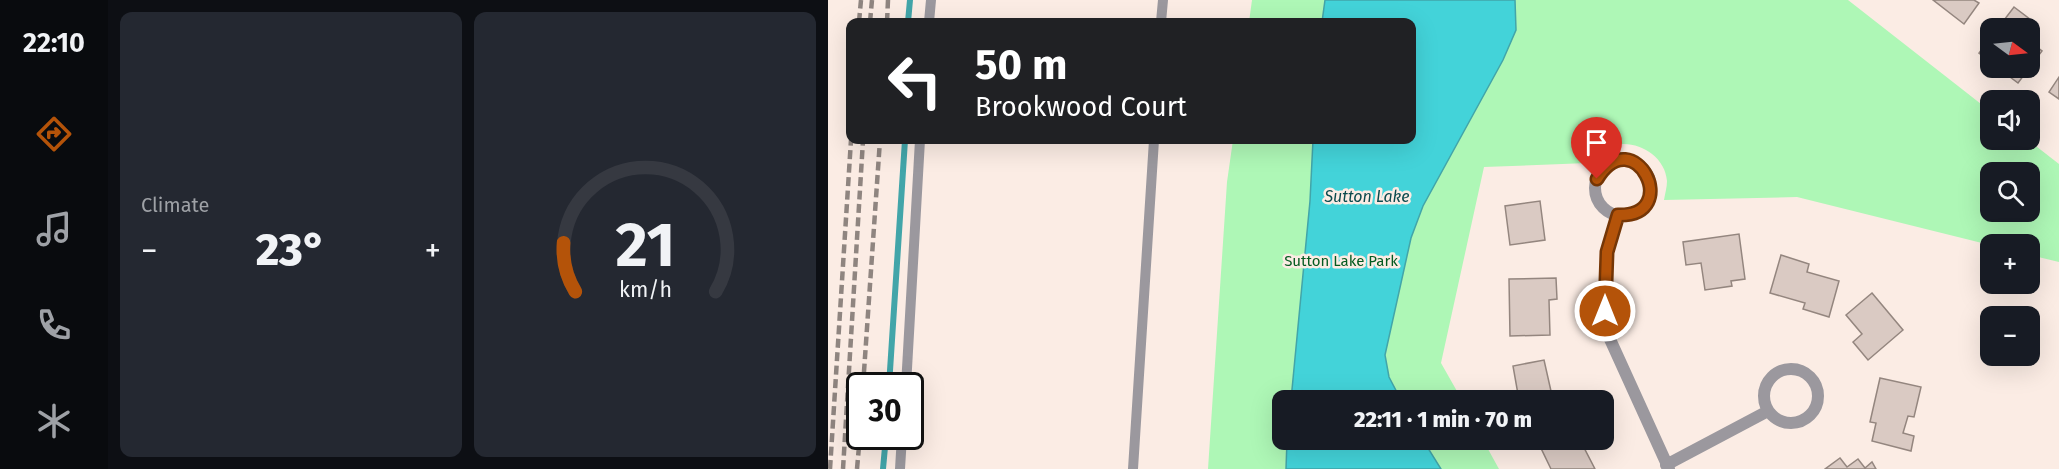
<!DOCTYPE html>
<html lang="en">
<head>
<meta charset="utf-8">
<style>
	body { margin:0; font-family:"Fira Sans",sans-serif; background:#242831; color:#f1f3f6; height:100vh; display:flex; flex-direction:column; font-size:22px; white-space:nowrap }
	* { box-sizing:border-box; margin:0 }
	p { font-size:20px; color:#9ea1a6 }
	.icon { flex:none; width:33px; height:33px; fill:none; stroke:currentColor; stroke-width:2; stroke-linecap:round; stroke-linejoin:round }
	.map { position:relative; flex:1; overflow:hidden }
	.sheet { display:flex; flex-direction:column; gap:12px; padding:12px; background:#0d0f14; width:720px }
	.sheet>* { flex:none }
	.top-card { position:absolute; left:18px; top:18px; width:570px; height:126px; border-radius:12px; box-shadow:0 6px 24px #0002; background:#202124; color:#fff; overflow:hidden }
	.needle { width:39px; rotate:105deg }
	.fabs { position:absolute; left:1152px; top:18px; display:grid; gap:12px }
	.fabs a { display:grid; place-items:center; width:60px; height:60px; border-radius:12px; background:#171b24; box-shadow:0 6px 24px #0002; font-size:30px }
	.speed { position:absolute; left:18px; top:372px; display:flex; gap:12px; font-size:30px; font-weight:700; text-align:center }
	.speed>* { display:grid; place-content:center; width:78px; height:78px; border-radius:50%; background:#171b24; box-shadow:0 6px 24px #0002; line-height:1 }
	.speed .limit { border:3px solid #111; border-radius:9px; background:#fff; color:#111 }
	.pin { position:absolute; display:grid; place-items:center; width:51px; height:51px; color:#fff; margin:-62px -26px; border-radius:50% 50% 50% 0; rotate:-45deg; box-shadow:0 0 6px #0007 }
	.pin .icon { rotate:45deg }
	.me { position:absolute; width:66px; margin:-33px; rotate:0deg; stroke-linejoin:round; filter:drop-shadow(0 0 4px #0008) }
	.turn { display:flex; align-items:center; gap:21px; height:126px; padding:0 30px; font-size:27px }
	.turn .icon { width:78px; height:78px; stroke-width:2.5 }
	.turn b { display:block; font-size:42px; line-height:51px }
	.big { font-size:45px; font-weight:800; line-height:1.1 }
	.sheet .card { flex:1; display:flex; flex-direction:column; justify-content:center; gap:9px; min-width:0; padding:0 21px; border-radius:12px; background:#242831 }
	.sheet .dial { align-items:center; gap:0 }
	.dial svg { height:156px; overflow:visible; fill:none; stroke:#363941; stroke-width:7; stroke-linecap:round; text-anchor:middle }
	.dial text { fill:#f1f3f6; stroke:none }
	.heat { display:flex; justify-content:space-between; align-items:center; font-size:33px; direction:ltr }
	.sheet .tiles { flex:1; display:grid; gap:12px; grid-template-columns:repeat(2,1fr) }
	.trip { position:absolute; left:444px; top:390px; width:342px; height:60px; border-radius:12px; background:#171b24; box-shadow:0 6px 24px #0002; font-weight:800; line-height:60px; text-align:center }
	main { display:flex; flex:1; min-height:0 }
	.tab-bar { display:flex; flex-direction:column; width:108px; justify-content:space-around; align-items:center; background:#090b0e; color:#9ea1a6 }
	.tab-bar .icon { width:42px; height:42px }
	.tab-bar .on { color:#b45309 }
	.tab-bar b { font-size:27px; color:#f1f3f6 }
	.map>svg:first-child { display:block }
	.green { fill:#aef7b6; fill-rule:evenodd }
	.water { fill:#43d3d9; stroke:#42a5a9; stroke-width:1.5 }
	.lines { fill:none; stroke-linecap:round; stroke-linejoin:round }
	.stream { stroke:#42a5a9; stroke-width:6 }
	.building { fill:#dacac3; stroke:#94867f; stroke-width:1.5 }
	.service { stroke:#9b989e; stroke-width:10 }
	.minor { stroke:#9b989e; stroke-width:12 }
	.rail { stroke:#8f8580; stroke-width:4.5; stroke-dasharray:9 4.5; stroke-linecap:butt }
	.route-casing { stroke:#753606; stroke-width:15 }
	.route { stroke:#b45309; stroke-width:10 }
	.labels { text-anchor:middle; stroke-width:5; stroke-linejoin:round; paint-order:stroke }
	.park-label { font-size:15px; fill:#045b20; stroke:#fbece4 }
	.water-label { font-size:16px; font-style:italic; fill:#0a4a4d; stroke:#fbece4 }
</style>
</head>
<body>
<main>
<nav class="tab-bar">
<b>22:10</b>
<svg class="icon on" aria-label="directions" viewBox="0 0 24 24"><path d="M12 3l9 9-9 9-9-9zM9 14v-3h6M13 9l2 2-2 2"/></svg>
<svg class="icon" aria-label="music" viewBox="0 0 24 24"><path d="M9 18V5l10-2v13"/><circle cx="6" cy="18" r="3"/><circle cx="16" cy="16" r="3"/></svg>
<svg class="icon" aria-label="phone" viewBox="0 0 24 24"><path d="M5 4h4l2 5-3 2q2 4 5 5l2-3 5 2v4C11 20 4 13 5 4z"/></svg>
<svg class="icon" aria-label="climate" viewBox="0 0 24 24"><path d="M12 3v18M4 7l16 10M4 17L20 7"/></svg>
</nav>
<section class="sheet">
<div class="tiles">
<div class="card"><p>Climate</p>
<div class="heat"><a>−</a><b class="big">23°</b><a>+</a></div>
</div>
<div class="card dial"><svg viewBox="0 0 100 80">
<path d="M14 69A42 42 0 1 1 86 69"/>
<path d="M14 69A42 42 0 0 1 8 44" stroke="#b45309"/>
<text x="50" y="56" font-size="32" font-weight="700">21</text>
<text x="50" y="72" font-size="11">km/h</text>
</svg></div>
</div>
</section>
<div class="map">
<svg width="1231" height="469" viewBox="0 0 1231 469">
	<rect width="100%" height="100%" fill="#fbece4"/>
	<path class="green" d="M424,0H1020L1162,111V140H1200L1231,164V262L1202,255V244L1162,245L969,197L836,200C837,194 839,187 839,181C837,156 810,140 787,145C776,147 768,156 760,163L656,167L613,363L634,400H454V440H655L671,469H380L399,182L405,140H584V22H421ZM1162,172H1202V212H1162Z"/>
	<path class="water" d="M497,0H687L688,30L675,60L595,206L583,238L557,355L561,377L573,400H463L482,201L485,140H584V22H494Z
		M459,440H595L613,469H458Z"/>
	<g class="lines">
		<path class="stream" d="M80,22L82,0
			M61,386L77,140
			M55,469L58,436"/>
	</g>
	<path class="building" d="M1105,0H1146L1151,3L1136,24Z
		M1186,7L1203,20L1197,28H1170Z
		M1162,38V62L1151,53Z
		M1202,42L1214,51L1190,83L1170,68H1202Z
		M1231,77V99L1221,92Z
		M712,201L717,240L682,245L677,206Z
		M911,234L917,279L903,281L904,286L877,290L873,263L858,265L855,242Z
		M953,255L981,264L979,272L1011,281L1001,317L975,309L977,303L942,293Z
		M728,278L729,299L721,300L722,335L682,336L681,279Z
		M1044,293L1075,330L1040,360L1025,342L1034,334L1018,315Z
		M716,360L725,400H691L685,366Z
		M1052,378L1093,387L1086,417L1080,416L1075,433L1086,436L1083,451L1044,441L1048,423L1042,422Z
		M714,440H752L767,469H723L710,442Z
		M1012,458L1019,467L1030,459L1037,468L1044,462L1048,469H997Z"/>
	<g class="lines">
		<path class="service" d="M101,22L103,0
			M333,22L335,0
			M78,386L92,140
			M72,469L74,436
			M305,469L326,140"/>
		<path class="minor" d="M767 188a28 28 0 1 1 56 0a28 28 0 1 1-56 0Z
			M790,215L779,252L777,311L781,337L841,469
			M936 396a27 27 0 1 1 54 0a27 27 0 1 1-54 0Z
			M838,465L940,411"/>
		<path class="rail" d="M31,22L33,0
			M42,22L44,0
			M59,22L60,0
			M35,386L52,140
			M2,469L23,140
			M15,469L35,140
			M29,469L32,435"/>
	</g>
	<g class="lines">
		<g class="route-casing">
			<path id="route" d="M769,179C806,119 856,217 790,215L779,252L777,311"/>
		</g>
		<use href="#route" class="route"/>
	</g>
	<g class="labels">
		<g class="park-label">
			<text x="513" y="266">Sutton Lake Park</text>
		</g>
		<g class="water-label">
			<text x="539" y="202">Sutton Lake</text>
		</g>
	</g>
</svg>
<div class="fabs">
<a><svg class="needle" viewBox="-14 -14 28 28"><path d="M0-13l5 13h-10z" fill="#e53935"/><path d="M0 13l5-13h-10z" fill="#9ea1a6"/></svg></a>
<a><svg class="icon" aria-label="sound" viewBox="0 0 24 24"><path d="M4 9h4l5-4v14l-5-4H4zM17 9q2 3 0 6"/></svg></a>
<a><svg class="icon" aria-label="search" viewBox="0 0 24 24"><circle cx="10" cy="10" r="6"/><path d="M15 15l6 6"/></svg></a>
<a>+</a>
<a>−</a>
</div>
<div class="speed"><div class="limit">30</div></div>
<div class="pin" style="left:769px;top:179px;background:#d93025"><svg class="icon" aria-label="arrive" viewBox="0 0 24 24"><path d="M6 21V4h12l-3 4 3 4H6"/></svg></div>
<svg class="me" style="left:777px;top:311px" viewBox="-20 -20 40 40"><circle r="17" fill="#b45309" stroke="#fff" stroke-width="3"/><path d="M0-11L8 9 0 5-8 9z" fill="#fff"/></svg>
<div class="trip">22:11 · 1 min · 70 m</div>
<div class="top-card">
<div class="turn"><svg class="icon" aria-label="left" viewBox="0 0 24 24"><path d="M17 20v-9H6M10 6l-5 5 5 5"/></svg><div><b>50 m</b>Brookwood Court</div></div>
</div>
</div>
</main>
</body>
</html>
